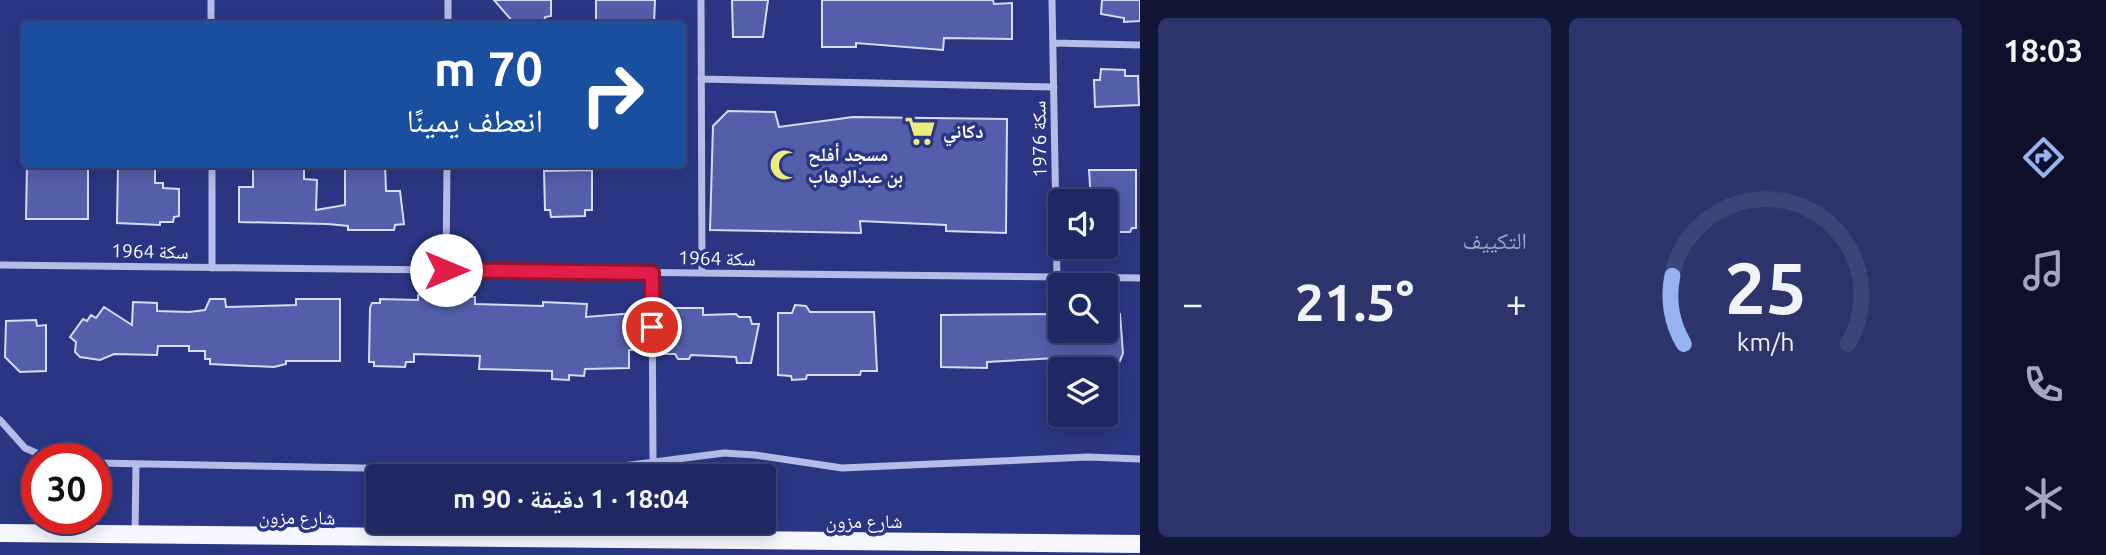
<!DOCTYPE html>
<html lang="ar">
<head>
<meta charset="utf-8">
<style>
	body { margin:0; font-family:Ubuntu,"Noto Naskh Arabic",sans-serif; background:#2d346c; color:#f1f3f6; direction:rtl; height:100vh; display:flex; flex-direction:column; font-size:26px; white-space:nowrap }
	* { box-sizing:border-box; margin:0 }
	p { font-size:23px; color:#a2a6be }
	.icon { flex:none; width:38px; height:38px; fill:none; stroke:currentColor; stroke-width:2; stroke-linecap:round; stroke-linejoin:round }
	.map { position:relative; flex:1; overflow:hidden; direction:ltr }
	.sheet { display:flex; flex-direction:column; gap:18px; padding:18px; background:#121636; width:840px }
	.sheet>* { flex:none }
	.banner { position:absolute; left:21px; top:21px; width:665px; height:147px; border-radius:7px; box-shadow:0 4px 18px #0003,0 0 0 2px #3d4478; direction:rtl; background:#1a4fa0; color:#fff; overflow:hidden }
	.buttons { position:absolute; left:1048px; top:189px; display:grid; gap:14px }
	.buttons a { display:grid; place-items:center; width:70px; height:70px; border-radius:7px; background:#202863; box-shadow:0 4px 18px #0003,0 0 0 2px #3d4478; font-size:35px }
	.speed { position:absolute; left:21px; top:443px; display:flex; gap:14px; font-size:35px; font-weight:700; text-align:center }
	.speed>* { display:grid; place-content:center; width:91px; height:91px; border-radius:50%; background:#202863; box-shadow:0 4px 18px #0003,0 0 0 2px #3d4478; line-height:1 }
	.speed .limit { border:10px solid #d22; background:#fff; color:#111 }
	.pin { position:absolute; display:grid; place-items:center; width:60px; height:60px; color:#fff; margin:-30px; border:4px solid #fff; border-radius:50%; box-shadow:0 2px 7px #0007 }
	.me { position:absolute; width:77px; margin:-38px; rotate:90deg; stroke-linejoin:round; filter:drop-shadow(0 0 5px #0008) }
	.turn { display:flex; align-items:center; gap:24px; height:147px; padding:0 28px; font-size:32px }
	.turn .icon { width:91px; height:91px; stroke-width:2.5 }
	.turn b { display:block; font-size:49px; line-height:60px }
	.big { font-size:52px; font-weight:700; line-height:1.1 }
	.sheet .widget { flex:1; display:flex; flex-direction:column; justify-content:center; gap:10px; min-width:0; padding:0 24px; border-radius:10px; background:#2d346c }
	.sheet .dial { align-items:center; gap:0 }
	.dial svg { height:182px; overflow:visible; fill:none; stroke:#3d4478; stroke-width:7; stroke-linecap:round; text-anchor:middle }
	.dial text { fill:#f1f3f6; stroke:none }
	.heat { display:flex; justify-content:space-between; align-items:center; font-size:38px; direction:ltr }
	.sheet .tiles { flex:1; display:grid; gap:18px; grid-template-columns:repeat(2,1fr) }
	.trip { position:absolute; left:366px; top:464px; width:410px; height:70px; border-radius:7px; background:#202863; box-shadow:0 4px 18px #0003,0 0 0 2px #3d4478; font-weight:700; line-height:70px; text-align:center; direction:rtl }
	main { display:flex; flex:1; min-height:0 }
	.dock { display:flex; flex-direction:column; width:126px; justify-content:space-around; align-items:center; background:#0d1028; color:#a2a6be }
	.dock .icon { width:49px; height:49px }
	.dock .current { color:#95b2f1 }
	.dock b { font-size:32px; color:#f1f3f6 }
	.map>svg:first-child { display:block }
	.building { fill:#535fab; stroke:#d7dcf6; stroke-width:2 }
	.lines { fill:none; stroke-linecap:round; stroke-linejoin:round }
	.minor { stroke:#b4bce7; stroke-width:7 }
	.primary { stroke:#f5f6fe; stroke-width:18 }
	.route-casing { stroke:#92132f; stroke-width:18 }
	.route { stroke:#e11d48; stroke-width:12 }
	.labels { text-anchor:middle; stroke-width:7; stroke-linejoin:round; paint-order:stroke }
	.poi-label { font-size:19px; font-weight:bold; fill:#fff; stroke:#2a3684; text-anchor:start }
	.street-label { font-size:19px; fill:#fff; stroke:#2a3684 }
</style>
</head>
<body>
<main>
<nav class="dock">
<b>18:03</b>
<svg class="icon current" aria-label="directions" viewBox="0 0 24 24"><path d="M12 3l9 9-9 9-9-9zM9 14v-3h6M13 9l2 2-2 2"/></svg>
<svg class="icon" aria-label="music" viewBox="0 0 24 24"><path d="M9 18V5l10-2v13"/><circle cx="6" cy="18" r="3"/><circle cx="16" cy="16" r="3"/></svg>
<svg class="icon" aria-label="phone" viewBox="0 0 24 24"><path d="M5 4h4l2 5-3 2q2 4 5 5l2-3 5 2v4C11 20 4 13 5 4z"/></svg>
<svg class="icon" aria-label="climate" viewBox="0 0 24 24"><path d="M12 3v18M4 7l16 10M4 17L20 7"/></svg>
</nav>
<section class="sheet">
<div class="tiles">
<div class="widget dial"><svg viewBox="0 0 100 80">
<path d="M14 69A42 42 0 1 1 86 69"/>
<path d="M14 69A42 42 0 0 1 9 39" stroke="#95b2f1"/>
<text x="50" y="56" font-size="32" font-weight="700">25</text>
<text x="50" y="72" font-size="11">km/h</text>
</svg></div>
<div class="widget"><p>التكييف</p>
<div class="heat"><a>−</a><b class="big">21.5°</b><a>+</a></div>
</div>
</div>
</section>
<div class="map">
<svg width="1140" height="555" viewBox="0 0 1140 555">
	<rect width="100%" height="100%" fill="#2a3684"/>
	<path class="building" d="M494,0H551V16L545,17L544,23H514Z
		M596,0H655L654,24H596Z
		M732,0H768L763,37H733Z
		M822,0H993L994,4L1012,3V39L944,38L943,50L856,43V47H822Z
		M1102,0H1140V21L1124,22V18L1101,14Z
		M1101,69L1125,70V76H1138L1139,105L1095,107L1094,80H1100Z
		M728,111L775,112L779,127L853,117L1007,119L1006,233L946,231V225L860,221L861,233L710,230L713,126Z
		M27,164H88V219H26Z
		M118,164H155V183H163V188L179,189V216L174,217L173,222H160V225L117,223Z
		M253,164H304V179L317,180L316,210L345,205V164H385L386,191H400L404,224L395,225L394,230H348V226L328,224L239,222V187H253Z
		M592,170V210H585V216L551,217L550,210H545L544,171Z
		M1089,170H1136V228H1132L1130,232H1111L1110,227H1106V201H1091Z
		M418,295L475,297V304L543,306V302L587,304L586,317L634,313V326L646,329V344L632,346L633,350H629V368L585,369L584,376L569,375V380L552,379V371L479,369L480,356L414,354V362H406L405,367L374,366V362H369L370,308L372,303H380V299L418,300Z
		M210,299H225L226,307L296,305V299H340V361H286V364L274,367L210,364V359H205V351H189V346H158L157,355L114,354L100,360L80,357L75,352L76,342L70,337L83,319L87,321L91,315L96,318L104,307L132,325L133,302L157,303V311L189,312L205,310Z
		M795,305L806,306L810,312H874L877,371H861L860,375H807L806,379L792,380L791,376L778,375V313H792Z
		M664,308H703V315L736,314L739,317H750L752,324H759L751,363H737L736,357L691,355L689,359H678L675,354H664V343H658V333L664,335Z
		M1106,309L1120,314L1123,353L1119,363L1076,365L1075,357L987,362V368L941,367V315L1049,314V331H1106Z
		M36,320L37,326L46,325V371L20,372L5,357L6,321Z"/>
	<g class="lines">
		<path class="minor" d="M211,0V24
			M701,0L702,273
			M1052,0L1057,277
			M448,24V0
			M1053,43L1140,45
			M701,79L1054,87
			M212,164V268
			M0,265L1140,278
			M446,270L447,164
			M652,273L653,462
			M0,420L25,448L48,458
			M96,463L576,472L724,453L755,455L842,468L1088,457L1140,459
			M135,534L136,465"/>
		<path class="primary" d="M0,533L1140,544"/>
	</g>
	<g class="lines">
		<g class="route-casing">
			<path id="route" d="M446,270L652,273V327"/>
		</g>
		<use href="#route" class="route"/>
	</g>
	<defs>
		<g id="supermarket-bare" transform="scale(2.415)"><path d="M-6-5.5h2.5l.6 2H6L4.5 2H-2.5L-4.4-4H-6ZM-1.5 3.2a1.3 1.3 0 1 0 .1 0ZM3 3.2a1.3 1.3 0 1 0 .1 0Z" fill="#eced7c" stroke="#2a3684" stroke-width="2.5" paint-order="stroke"/></g>
		<g id="mosque-bare" transform="scale(2.415)"><path d="M3.5-4.9A6 6 0 1 0 3.5 4.9A5 5 0 1 1 3.5-4.9Z" fill="#eced7c" stroke="#2a3684" stroke-width="2.5" paint-order="stroke"/></g>
	</defs>
	<g fill-rule="evenodd">
		<use href="#supermarket-bare" x="920" y="131"/>
		<use href="#mosque-bare" x="785" y="165"/>
	</g>
	<g class="labels">
		<g class="poi-label">
			<text x="943" y="138">دكاني</text>
			<text x="808" y="161">مسجد أفلح<tspan x="808" dy="22">بن عبدالوهاب</tspan></text>
		</g>
		<g class="street-label">
			<text transform="translate(1039 139) rotate(-91)" y="7">سكة 1976</text>
			<text transform="translate(150 251) rotate(1)" y="7">سكة 1964</text>
			<text transform="translate(717 258) rotate(1)" y="7">سكة 1964</text>
			<text transform="translate(297 517) rotate(1)" y="7">شارع مزون</text>
			<text x="864" y="528">شارع مزون</text>
		</g>
	</g>
</svg>
<div class="buttons">
<a><svg class="icon" aria-label="sound" viewBox="0 0 24 24"><path d="M4 9h4l5-4v14l-5-4H4zM17 9q2 3 0 6"/></svg></a>
<a><svg class="icon" aria-label="search" viewBox="0 0 24 24"><circle cx="10" cy="10" r="6"/><path d="M15 15l6 6"/></svg></a>
<a><svg class="icon" aria-label="layers" viewBox="0 0 24 24"><path d="M12 4l9 5-9 5-9-5zM3 14l9 5 9-5"/></svg></a>
</div>
<div class="speed"><div class="limit">30</div></div>
<div class="pin" style="left:652px;top:327px;background:#d93025"><svg class="icon" aria-label="arrive" viewBox="0 0 24 24"><path d="M6 21V4h12l-3 4 3 4H6"/></svg></div>
<svg class="me" style="left:446px;top:270px" viewBox="-20 -20 40 40"><circle r="19" fill="#fff"/><path d="M0-13L10 11 0 6-10 11z" fill="#e11d48"/></svg>
<div class="trip">18:04 · 1 دقيقة · 90 m</div>
<div class="banner">
<div class="turn"><svg class="icon" aria-label="right" viewBox="0 0 24 24"><path d="M7 20v-9h11M14 6l5 5-5 5"/></svg><div><b>70 m</b>انعطف يمينًا</div></div>
</div>
</div>
</main>
</body>
</html>
